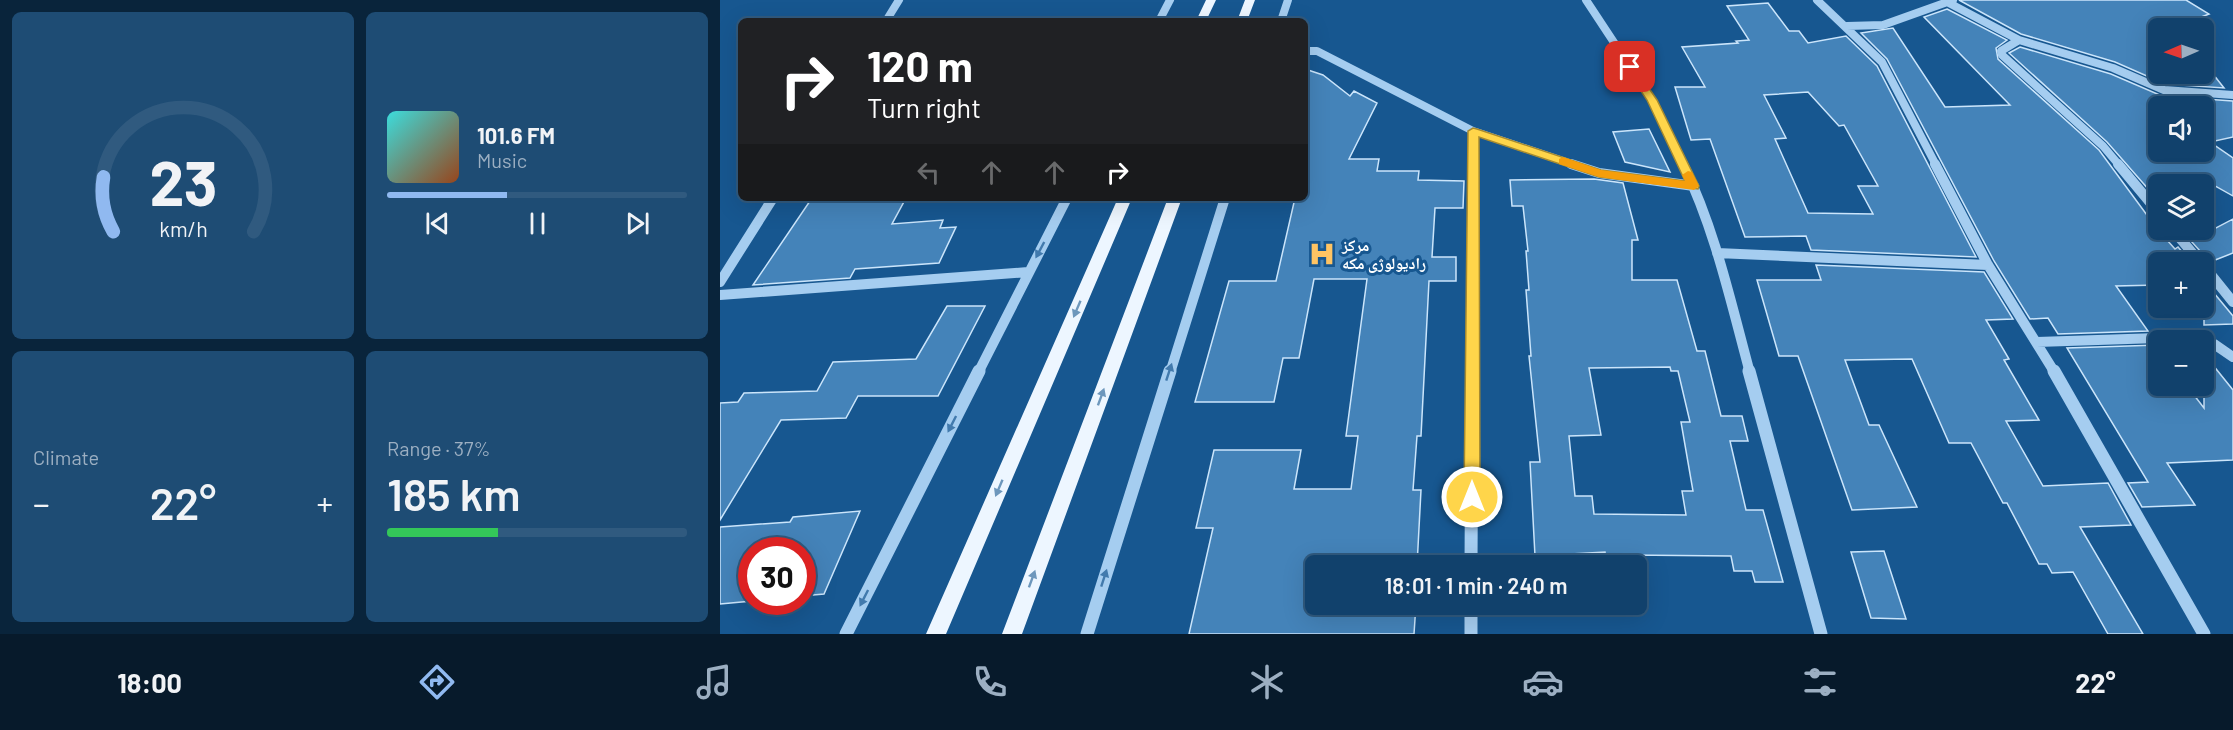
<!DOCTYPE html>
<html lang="en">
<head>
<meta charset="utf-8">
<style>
	body { margin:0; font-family:Barlow,"Noto Naskh Arabic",sans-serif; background:#1e4c74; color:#f1f3f6; height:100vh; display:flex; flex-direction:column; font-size:22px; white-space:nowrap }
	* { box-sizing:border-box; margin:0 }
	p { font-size:20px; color:#9cafc2 }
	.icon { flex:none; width:33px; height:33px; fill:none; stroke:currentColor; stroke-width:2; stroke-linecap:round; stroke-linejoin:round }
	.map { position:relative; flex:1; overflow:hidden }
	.sheet { display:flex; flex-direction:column; gap:12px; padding:12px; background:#09243b; width:720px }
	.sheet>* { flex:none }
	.hud { position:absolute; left:18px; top:18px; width:570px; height:183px; border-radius:9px; box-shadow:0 6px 24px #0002,0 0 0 2px #305a7f; background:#202124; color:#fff; overflow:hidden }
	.needle { width:39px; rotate:268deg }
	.tools { position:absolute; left:1428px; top:18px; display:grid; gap:12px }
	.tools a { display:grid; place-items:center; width:66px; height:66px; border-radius:9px; background:#11416c; box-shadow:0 6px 24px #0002,0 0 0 2px #305a7f; font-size:30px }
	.speed { position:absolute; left:18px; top:537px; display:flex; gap:12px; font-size:30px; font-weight:700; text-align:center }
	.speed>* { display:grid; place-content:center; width:78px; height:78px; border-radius:50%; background:#11416c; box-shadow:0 6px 24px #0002,0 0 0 2px #305a7f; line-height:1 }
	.speed .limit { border:9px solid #d22; background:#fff; color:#111 }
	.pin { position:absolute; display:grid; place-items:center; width:51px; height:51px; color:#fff; margin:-26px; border-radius:12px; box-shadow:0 3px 9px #0006 }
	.me { position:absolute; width:66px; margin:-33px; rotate:0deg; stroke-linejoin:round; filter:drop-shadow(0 0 4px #0008) }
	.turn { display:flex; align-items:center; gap:21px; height:126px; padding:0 30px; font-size:27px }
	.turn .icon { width:78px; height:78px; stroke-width:2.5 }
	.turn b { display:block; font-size:42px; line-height:51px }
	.lanes { display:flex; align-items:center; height:57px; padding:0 30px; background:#0003; justify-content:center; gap:30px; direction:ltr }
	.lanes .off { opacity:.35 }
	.big { font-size:45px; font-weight:600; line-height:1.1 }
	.sheet .widget { flex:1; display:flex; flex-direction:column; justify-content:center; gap:9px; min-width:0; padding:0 21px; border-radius:9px; background:#1e4c74 }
	.sheet .dial { align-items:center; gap:0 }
	.dial svg { height:156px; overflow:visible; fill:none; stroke:#305a7f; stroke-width:7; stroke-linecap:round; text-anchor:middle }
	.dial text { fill:#f1f3f6; stroke:none }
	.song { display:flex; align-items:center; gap:18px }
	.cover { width:72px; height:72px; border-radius:9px; background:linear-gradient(135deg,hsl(180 70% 55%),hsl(20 70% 35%)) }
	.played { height:6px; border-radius:3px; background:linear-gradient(90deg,#90b9f0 40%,#305a7f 40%) }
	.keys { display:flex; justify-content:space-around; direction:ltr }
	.heat { display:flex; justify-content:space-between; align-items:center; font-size:33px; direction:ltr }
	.charge { height:9px; border-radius:4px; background:linear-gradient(90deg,#34c759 37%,#305a7f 0) }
	.sheet .tiles { flex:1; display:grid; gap:12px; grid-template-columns:repeat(2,1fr) }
	.trip { position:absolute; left:585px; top:555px; width:342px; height:60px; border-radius:9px; background:#11416c; box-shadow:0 6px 24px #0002,0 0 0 2px #305a7f; font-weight:600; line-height:60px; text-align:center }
	.dock { display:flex; height:96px; justify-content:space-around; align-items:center; background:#071a2b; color:#9cafc2 }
	.dock .icon { width:42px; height:42px }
	.dock .on { color:#90b9f0 }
	.dock b { font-size:27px; color:#f1f3f6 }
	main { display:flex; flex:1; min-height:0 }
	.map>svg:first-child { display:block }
	.building { fill:#4483b9; stroke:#cbe5fb; stroke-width:1.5; fill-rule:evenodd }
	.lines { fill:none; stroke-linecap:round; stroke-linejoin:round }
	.minor-far2 { stroke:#a5cdf0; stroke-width:8 }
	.minor-far1 { stroke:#a5cdf0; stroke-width:10 }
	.minor { stroke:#a5cdf0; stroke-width:13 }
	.major { fill:#edf6ff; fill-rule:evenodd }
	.oneway { fill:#427aad }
	.oneway2 { fill:#6d97bc }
	.route { fill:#ffd54a; stroke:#a68a30; stroke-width:1.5 }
	.slow { fill:#f59e0b }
	.labels { text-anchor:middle; stroke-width:6; stroke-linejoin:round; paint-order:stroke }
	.poi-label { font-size:16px; font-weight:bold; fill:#fff; stroke:#175790; text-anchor:start }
</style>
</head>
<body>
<main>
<section class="sheet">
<div class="tiles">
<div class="widget dial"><svg viewBox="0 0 100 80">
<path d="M14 69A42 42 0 1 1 86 69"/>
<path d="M14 69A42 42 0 0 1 9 41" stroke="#90b9f0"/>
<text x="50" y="56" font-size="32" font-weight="700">23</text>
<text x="50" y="72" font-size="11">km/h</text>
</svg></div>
<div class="widget">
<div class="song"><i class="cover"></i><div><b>101.6 FM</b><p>Music</p></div></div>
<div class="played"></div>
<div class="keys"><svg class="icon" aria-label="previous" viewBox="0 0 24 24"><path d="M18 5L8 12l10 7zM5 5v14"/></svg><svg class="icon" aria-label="pause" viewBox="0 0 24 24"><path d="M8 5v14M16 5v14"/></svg><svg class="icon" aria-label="next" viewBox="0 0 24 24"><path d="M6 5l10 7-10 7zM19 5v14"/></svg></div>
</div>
<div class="widget"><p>Climate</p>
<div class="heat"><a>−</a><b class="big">22°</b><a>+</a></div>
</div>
<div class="widget"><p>Range · 37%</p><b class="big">185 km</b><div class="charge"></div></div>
</div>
</section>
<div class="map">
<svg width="1513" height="634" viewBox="0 0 1513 634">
	<rect width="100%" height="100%" fill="#175790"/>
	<path class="building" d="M1239,0H1466L1489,14L1453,28H1438V74H1493L1504,88L1445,84L1395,62L1301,34Z
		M1048,3L1069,31H1079L1088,43L1126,36L1157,66L1256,257L1091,250L1086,236L1025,237L990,139L971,140L955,87H985L962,47L1018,43L1016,41L1029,40L1007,6ZM1088,92L1119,126L1124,125L1158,186H1138L1153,214L1088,213L1055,139L1066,138L1044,95Z
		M1227,9L1287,40L1276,48L1278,59L1379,150L1438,230L1455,249L1458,247L1471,262H1438V285L1396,286L1428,331L1338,334L1328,318L1310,319L1274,261L1167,59L1141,33L1173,28L1225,107L1290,105L1204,17Z
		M1300,47L1391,74L1442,96L1513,101V137L1490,142L1513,158V196L1474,174L1447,184H1438V188L1430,191L1387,142L1289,53ZM1438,106H1484V152H1438Z
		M585,69L603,75L630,96L634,91L657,103L629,159H659L657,171H699L698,180L744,181L743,208H715L712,257H736V281H709L701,436H697L693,490H701L697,566H596V604H696L694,634H469L493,528H476L494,450H581L574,489H631L638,436H626L647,279H594L579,358H563L554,402H475L509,281H556L575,198H585Z
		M929,129L950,172L905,162L893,132Z
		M874,179L903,183L918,240H912V280H957L977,351H985L1001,416H1022L1028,441H1010L1026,510H1043L1063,582H1035L1032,571H1014L1011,556L908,555L910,566H887L885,552L815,556L810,462H820L809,356H811L806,290H809L806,251H808L803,206H792L790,180ZM950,367L951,371H958L970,422H961L973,491H962L966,515L874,514L872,496H855L849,436L881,435L869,368Z
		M92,198H186L172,224L223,220L220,228L236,227L219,263L135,269L130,278L33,285Z
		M1513,219V253L1490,262L1471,241Z
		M1096,265L1264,272L1293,319L1266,320L1289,359L1284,360L1319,420L1286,421L1323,486L1388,483L1411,525L1360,527L1423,634H1388L1353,572L1332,573L1327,564H1319L1287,503H1283L1251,443H1229L1192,359L1125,360L1149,425H1159L1197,507L1132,510L1078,356H1059L1037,280H1101Z
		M1484,281L1513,316V324L1484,325Z
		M227,306H265L218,396H138L126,418L61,420L0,520V403L18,402L24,393L97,391L113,362L196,359Z
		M1438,345V386H1467L1484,408V354L1513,390V460L1447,463L1475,505L1422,507L1408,483L1428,482L1347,348Z
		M140,511L104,594L82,596V550H32V601L0,604V527L70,522L73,517Z
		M1164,551L1186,619L1151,618L1131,552Z"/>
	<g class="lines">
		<path class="minor-far2" d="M866,0L932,100L964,165
			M1097,0L1162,62L1216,165
			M1227,2L1299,40L1281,51L1282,55L1383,146L1399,165
			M166,21L179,0
			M439,21L450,0
			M561,21L568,0
			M1127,26L1163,25L1233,0
			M1299,40L1393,68L1444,90L1513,95
			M585,51H597L753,131L855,165
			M753,165V131"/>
		<path class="minor-far1" d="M851,164L879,173L974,186
			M963,164C995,229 1011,303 1030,373
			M1215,164L1268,265L1335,373
			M1398,164L1438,212
			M1453,230L1480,262
			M997,253L1268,265
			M1484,266L1513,302
			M0,282L53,198
			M0,295L308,272
			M1317,342L1468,337L1494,344L1513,357
			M258,373L347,198
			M450,373L505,198
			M752,373L753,164"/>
		<path class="minor" d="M1029,371L1101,634
			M1334,371L1484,634
			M751,566L752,371
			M751,604V634
			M126,634L259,371
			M367,634L450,371"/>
		<path class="major" d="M486,0H496L486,21H476Z
			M525,0H535L527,21H517Z
			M398,198H412L226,634H206Z
			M448,198H462L302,634H282Z"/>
	</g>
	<defs><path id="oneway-solid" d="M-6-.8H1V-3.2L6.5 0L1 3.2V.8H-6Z" transform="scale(1.5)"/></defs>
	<g class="oneway">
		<use href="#oneway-solid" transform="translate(320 250) rotate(118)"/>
		<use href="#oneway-solid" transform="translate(449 372) rotate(-72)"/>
		<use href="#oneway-solid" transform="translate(232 424) rotate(117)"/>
		<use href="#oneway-solid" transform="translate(384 578) rotate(-72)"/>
		<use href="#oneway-solid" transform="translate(144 598) rotate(117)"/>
	</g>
	<g class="oneway2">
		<use href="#oneway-solid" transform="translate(357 309) rotate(113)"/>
		<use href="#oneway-solid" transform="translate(381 397) rotate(-70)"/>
		<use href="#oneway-solid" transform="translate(279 488) rotate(113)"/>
		<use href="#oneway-solid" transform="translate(312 579) rotate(-70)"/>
	</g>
	<path class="route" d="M910,64L913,65L937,100L979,186L978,189L879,177L759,137L760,497L757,502L752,504L746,502L744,497L748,131L753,128L757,129L881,170L965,181L927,100L905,67Z"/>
	<path class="slow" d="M843,157L881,170L965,181L962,175L968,171L972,172L979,186L974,190L879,177L839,164V159Z"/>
	<defs>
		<g id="hospital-bare" transform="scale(2.07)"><path d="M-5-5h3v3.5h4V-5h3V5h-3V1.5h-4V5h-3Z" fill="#ffc463" stroke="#175790" stroke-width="2.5" paint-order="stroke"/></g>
	</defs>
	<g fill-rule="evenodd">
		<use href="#hospital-bare" x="602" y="254"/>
	</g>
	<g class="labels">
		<g class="poi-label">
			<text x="622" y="251">مرکز<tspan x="622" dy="18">رادیولوژی مکه</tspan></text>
		</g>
	</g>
</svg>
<div class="tools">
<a><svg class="needle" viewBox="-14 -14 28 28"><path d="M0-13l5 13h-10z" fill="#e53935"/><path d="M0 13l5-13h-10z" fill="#9cafc2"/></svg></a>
<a><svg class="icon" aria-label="sound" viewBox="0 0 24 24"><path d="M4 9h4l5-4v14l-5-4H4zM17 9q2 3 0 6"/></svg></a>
<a><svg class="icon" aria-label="layers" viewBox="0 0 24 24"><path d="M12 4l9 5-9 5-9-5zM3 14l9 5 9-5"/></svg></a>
<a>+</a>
<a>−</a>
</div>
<div class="speed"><div class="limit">30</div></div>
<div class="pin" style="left:910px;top:67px;background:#d93025"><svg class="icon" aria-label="arrive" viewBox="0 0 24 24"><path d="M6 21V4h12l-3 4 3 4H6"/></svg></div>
<svg class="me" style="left:752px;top:497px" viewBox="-20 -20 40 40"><circle r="17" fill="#ffd54a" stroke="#fff" stroke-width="3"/><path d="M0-11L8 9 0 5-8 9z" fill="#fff"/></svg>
<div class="trip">18:01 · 1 min · 240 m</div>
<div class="hud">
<div class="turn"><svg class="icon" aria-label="right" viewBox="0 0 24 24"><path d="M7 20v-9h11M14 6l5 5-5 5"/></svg><div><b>120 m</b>Turn right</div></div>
<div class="lanes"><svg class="icon off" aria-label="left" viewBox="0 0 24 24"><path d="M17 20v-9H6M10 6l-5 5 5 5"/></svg><svg class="icon off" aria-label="ahead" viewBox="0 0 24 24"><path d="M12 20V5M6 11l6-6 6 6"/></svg><svg class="icon off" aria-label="ahead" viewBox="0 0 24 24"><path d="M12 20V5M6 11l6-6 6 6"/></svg><svg class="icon" aria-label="right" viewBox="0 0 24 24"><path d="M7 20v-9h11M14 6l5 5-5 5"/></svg></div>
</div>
</div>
</main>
<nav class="dock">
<b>18:00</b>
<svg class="icon on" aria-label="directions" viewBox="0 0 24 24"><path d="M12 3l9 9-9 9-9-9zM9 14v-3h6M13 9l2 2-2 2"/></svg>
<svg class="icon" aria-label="music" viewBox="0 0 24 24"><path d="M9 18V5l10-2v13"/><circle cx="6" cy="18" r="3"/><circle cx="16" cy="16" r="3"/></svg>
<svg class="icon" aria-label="phone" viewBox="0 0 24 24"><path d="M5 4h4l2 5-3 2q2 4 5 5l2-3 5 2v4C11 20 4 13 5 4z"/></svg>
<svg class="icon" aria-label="climate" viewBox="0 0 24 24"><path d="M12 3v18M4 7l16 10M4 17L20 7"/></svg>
<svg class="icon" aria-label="car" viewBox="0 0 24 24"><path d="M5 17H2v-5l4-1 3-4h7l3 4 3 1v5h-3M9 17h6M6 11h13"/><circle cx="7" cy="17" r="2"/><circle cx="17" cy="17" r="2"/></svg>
<svg class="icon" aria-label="filters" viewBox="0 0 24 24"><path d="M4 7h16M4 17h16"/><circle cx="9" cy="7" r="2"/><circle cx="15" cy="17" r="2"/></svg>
<b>22°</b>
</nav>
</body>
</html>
